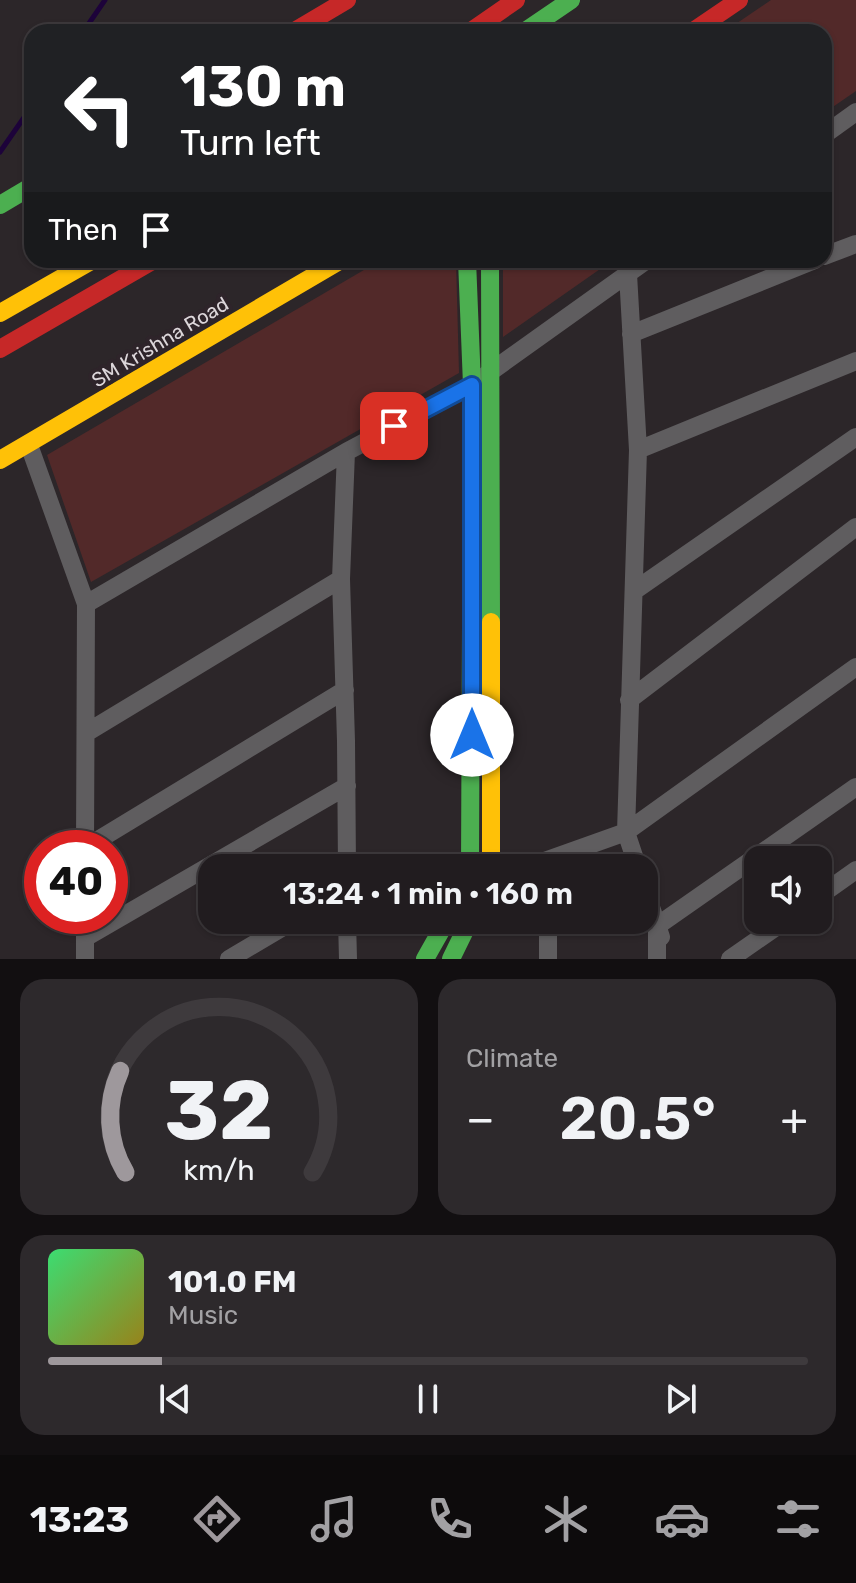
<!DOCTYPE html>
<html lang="en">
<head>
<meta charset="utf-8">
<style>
	body { margin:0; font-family:Rubik,sans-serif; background:#2d292c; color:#f1f3f6; height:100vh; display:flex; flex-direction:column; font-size:30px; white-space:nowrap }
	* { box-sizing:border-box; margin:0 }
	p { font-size:26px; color:#a2a1a4 }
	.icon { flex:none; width:44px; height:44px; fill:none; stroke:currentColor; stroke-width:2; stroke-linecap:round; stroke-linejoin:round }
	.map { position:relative; height:959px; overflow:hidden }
	.sheet { display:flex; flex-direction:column; gap:20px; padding:20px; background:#120f11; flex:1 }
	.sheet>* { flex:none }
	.hud { position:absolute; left:24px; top:24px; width:808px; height:244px; border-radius:24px; box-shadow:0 2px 6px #0004,0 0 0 2px #3e3a3d; background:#202124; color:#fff; overflow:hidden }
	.controls { position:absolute; left:744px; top:846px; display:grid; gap:16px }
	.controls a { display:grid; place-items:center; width:88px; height:88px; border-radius:16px; background:#211c1f; box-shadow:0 2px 6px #0004,0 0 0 2px #3e3a3d; font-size:40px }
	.speed { position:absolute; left:24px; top:830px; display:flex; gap:16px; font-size:40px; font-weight:700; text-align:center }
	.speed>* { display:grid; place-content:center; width:104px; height:104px; border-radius:50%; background:#211c1f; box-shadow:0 2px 6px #0004,0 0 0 2px #3e3a3d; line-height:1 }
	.speed .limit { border:12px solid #d22; background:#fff; color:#111 }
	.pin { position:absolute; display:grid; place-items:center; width:68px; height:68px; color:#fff; margin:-34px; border-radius:16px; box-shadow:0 4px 12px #0006 }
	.me { position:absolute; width:88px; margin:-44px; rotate:0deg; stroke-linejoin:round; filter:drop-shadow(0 0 6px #0008) }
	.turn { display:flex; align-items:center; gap:28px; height:168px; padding:0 24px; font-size:36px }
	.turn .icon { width:104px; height:104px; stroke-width:2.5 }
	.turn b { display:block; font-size:56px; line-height:68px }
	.then { display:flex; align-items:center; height:76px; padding:0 24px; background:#0003; gap:16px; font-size:30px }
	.big { font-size:60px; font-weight:600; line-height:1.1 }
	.sheet .card { flex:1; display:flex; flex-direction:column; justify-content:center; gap:12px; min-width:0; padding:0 28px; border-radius:24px; background:#2d292c }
	.sheet .dial { align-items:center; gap:0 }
	.dial svg { height:208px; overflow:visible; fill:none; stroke:#3e3a3d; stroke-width:7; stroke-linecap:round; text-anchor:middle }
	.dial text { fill:#f1f3f6; stroke:none }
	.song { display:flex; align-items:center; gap:24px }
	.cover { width:96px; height:96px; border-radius:12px; background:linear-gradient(135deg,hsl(140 70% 55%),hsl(50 70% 35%)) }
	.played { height:8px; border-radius:4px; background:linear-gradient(90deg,#9e989c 15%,#3e3a3d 15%) }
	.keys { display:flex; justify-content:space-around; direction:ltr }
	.heat { display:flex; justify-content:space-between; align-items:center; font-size:44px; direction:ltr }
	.sheet .tiles { flex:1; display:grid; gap:20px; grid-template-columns:1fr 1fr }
	.card:last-child { grid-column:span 2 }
	.trip { position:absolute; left:198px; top:854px; width:460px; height:80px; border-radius:24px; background:#211c1f; box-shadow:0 2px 6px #0004,0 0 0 2px #3e3a3d; font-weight:600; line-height:80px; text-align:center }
	.tabs { display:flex; height:128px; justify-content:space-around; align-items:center; background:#0d0b0c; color:#a2a1a4 }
	.tabs .icon { width:56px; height:56px }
	.tabs .current { color:#9e989c }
	.tabs b { font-size:36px; color:#f1f3f6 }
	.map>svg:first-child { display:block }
	.green { fill:#522929 }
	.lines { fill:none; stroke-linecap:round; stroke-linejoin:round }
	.stream { stroke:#1d033a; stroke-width:5 }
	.street { stroke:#5f5d5f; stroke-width:18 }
	.fast { stroke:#4caf50; stroke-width:18 }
	.slow { stroke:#ffc107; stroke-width:18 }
	.jam { stroke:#c62828; stroke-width:18 }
	.route-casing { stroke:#114b97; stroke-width:20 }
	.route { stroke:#1a73e8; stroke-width:14 }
	.labels { text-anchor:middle; stroke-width:8; stroke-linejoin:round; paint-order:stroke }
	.street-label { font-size:20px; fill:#dcd6da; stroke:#2e242a }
</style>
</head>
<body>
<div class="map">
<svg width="856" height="959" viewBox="0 0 856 959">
	<rect width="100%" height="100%" fill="#2c2629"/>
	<path class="green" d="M771,0H856V91L824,113V32H724Z
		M381,260H456L459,373L91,582L47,455Z
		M503,260H613L503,337Z"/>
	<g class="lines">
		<path class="stream" d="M83,32L105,0
			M0,152L32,106"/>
		<path class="street" d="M824,135L856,112
			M824,256L856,244
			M628,274L638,450L626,832L638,868
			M631,334L815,260
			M29,445L86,604L85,848
			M638,450L856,361
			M346,452L341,579L346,741L347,868
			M634,591L856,437
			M86,604L346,452L472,385L647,260
			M629,700L856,527
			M86,733L341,579
			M85,848L345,690
			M525,868L626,832L856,667
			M644,886L661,937
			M818,897L856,870
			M347,920L348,959
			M548,920V959
			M85,938L347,786
			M85,959V916
			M229,959L295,920
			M657,959V926L856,787
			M730,959L786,920"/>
		<path class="fast" d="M524,32L571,0
			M0,205L32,186
			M467,260L472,385L470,868
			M490,260L491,622
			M425,959L447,920
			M451,959L470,920"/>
		<path class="slow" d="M0,313L93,260
			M0,460L341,260
			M491,622V868"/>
		<path class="jam" d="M293,32L347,0
			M470,32L516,0
			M692,32L739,0
			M0,349L154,260"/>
	</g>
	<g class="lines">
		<g class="route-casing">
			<path id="route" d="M394,426L472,385V735"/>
		</g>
		<use href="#route" class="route"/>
	</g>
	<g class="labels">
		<g class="street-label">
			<text transform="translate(160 342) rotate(-31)" y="7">SM Krishna Road</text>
		</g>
	</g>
</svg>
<div class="controls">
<a><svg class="icon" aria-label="sound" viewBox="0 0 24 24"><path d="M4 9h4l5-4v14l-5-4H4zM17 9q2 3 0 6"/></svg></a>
</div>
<div class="speed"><div class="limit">40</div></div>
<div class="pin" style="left:394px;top:426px;background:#d93025"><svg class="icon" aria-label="arrive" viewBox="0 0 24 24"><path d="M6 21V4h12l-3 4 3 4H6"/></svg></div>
<svg class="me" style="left:472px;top:735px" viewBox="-20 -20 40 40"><circle r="19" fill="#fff"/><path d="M0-13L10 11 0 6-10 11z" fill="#1a73e8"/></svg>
<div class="trip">13:24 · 1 min · 160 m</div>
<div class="hud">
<div class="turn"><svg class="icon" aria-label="left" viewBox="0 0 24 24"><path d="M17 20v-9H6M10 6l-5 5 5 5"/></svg><div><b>130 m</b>Turn left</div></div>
<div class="then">Then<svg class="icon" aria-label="arrive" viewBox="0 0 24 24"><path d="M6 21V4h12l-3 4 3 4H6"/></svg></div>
</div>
</div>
<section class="sheet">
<div class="tiles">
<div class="card dial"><svg viewBox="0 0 100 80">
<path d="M14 69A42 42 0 1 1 86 69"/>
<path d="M14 69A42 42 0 0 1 12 30" stroke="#9e989c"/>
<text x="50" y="56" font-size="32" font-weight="700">32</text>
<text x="50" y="72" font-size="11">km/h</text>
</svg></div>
<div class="card"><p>Climate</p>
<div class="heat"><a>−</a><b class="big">20.5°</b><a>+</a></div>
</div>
<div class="card">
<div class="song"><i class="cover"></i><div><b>101.0 FM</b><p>Music</p></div></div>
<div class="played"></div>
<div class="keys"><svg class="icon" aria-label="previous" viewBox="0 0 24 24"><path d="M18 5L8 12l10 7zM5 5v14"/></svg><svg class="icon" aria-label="pause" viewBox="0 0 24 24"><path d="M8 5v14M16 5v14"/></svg><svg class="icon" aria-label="next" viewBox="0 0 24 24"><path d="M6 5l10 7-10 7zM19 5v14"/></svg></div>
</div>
</div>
</section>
<nav class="tabs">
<b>13:23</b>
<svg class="icon current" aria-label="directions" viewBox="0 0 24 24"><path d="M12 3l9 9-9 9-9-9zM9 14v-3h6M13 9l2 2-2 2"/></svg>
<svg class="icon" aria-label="music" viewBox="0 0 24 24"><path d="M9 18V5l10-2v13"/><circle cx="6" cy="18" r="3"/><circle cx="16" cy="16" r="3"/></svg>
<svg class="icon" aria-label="phone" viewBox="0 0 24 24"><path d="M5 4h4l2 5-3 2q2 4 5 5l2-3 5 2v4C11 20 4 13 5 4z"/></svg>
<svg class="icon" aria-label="climate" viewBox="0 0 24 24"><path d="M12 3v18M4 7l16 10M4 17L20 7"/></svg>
<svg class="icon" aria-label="car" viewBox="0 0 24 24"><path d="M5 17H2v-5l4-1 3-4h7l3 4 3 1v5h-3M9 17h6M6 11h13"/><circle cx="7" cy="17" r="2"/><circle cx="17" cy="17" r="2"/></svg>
<svg class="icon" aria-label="filters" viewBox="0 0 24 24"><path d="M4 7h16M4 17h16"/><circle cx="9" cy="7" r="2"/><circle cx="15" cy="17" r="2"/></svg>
</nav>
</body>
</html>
